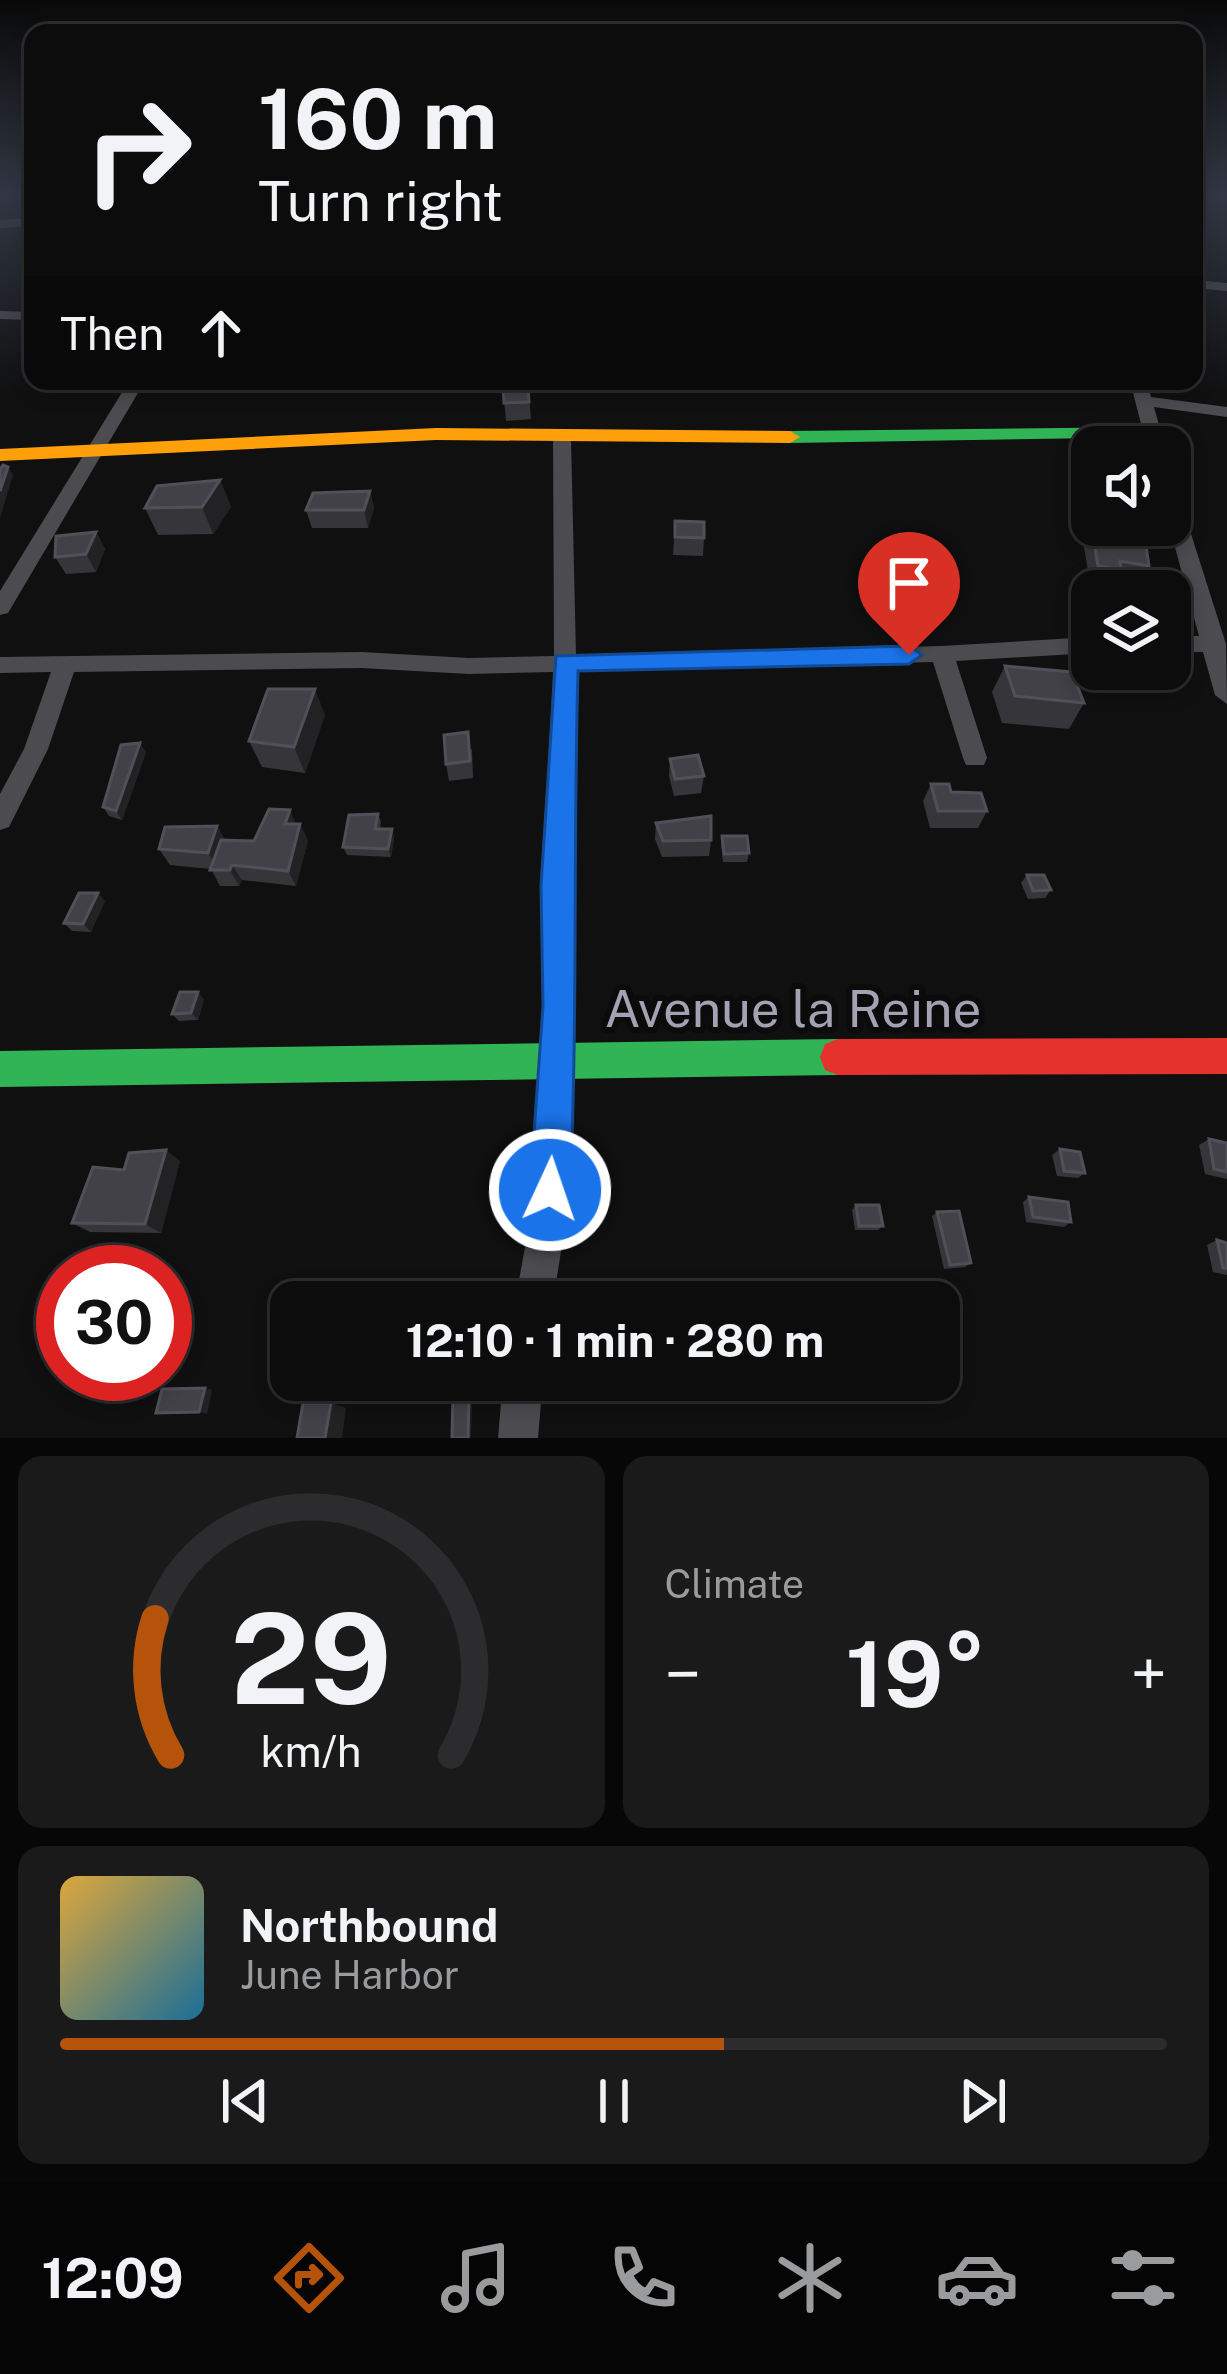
<!DOCTYPE html>
<html lang="en">
<head>
<meta charset="utf-8">
<style>
	body { margin:0; font-family:"Public Sans",sans-serif; background:#1a1a1b; color:#f1f3f6; height:100vh; display:flex; flex-direction:column; font-size:45px; white-space:nowrap }
	* { box-sizing:border-box; margin:0 }
	p { font-size:39px; color:#9a9b9d }
	.icon { flex:none; width:66px; height:66px; fill:none; stroke:currentColor; stroke-width:2; stroke-linecap:round; stroke-linejoin:round }
	.map { position:relative; height:1438px; overflow:hidden }
	.side { display:flex; flex-direction:column; gap:18px; padding:18px; background:#070707; flex:1 }
	.side>* { flex:none }
	.banner { position:absolute; left:24px; top:24px; width:1179px; height:366px; border-radius:24px; box-shadow:0 6px 18px #0003,0 0 0 3px #2c2c2e; background:#0c0c0d; color:#f1f3f6; overflow:hidden }
	.fabs { position:absolute; left:1071px; top:426px; display:grid; gap:24px }
	.fabs a { display:grid; place-items:center; width:120px; height:120px; border-radius:24px; background:#0c0c0d; box-shadow:0 6px 18px #0003,0 0 0 3px #2c2c2e; font-size:60px }
	.speed { position:absolute; left:36px; top:1245px; display:flex; gap:24px; font-size:60px; font-weight:700; text-align:center }
	.speed>* { display:grid; place-content:center; width:156px; height:156px; border-radius:50%; background:#0c0c0d; box-shadow:0 6px 18px #0003,0 0 0 3px #2c2c2e; line-height:1 }
	.speed .limit { border:18px solid #d22; background:#fff; color:#111 }
	.pin { position:absolute; display:grid; place-items:center; width:102px; height:102px; color:#fff; margin:-123px -51px; border-radius:50% 50% 50% 0; rotate:-45deg; box-shadow:0 0 12px #0007 }
	.pin .icon { rotate:45deg }
	.me { position:absolute; width:132px; margin:-66px; rotate:3deg; stroke-linejoin:round; filter:drop-shadow(0 0 9px #0008) }
	.turn { display:flex; align-items:center; gap:42px; height:252px; padding:0 36px; font-size:54px }
	.turn .icon { width:156px; height:156px; stroke-width:2.5 }
	.turn b { display:block; font-size:84px; line-height:102px }
	.then { display:flex; align-items:center; height:114px; padding:0 36px; background:#0003; gap:24px; font-size:45px }
	.big { font-size:90px; font-weight:700; line-height:1.1 }
	.side .widget { flex:1; display:flex; flex-direction:column; justify-content:center; gap:18px; min-width:0; padding:0 42px; border-radius:24px; background:#1a1a1b }
	.side .dial { align-items:center; gap:0 }
	.dial svg { height:312px; overflow:visible; fill:none; stroke:#2c2c2e; stroke-width:7; stroke-linecap:round; text-anchor:middle }
	.dial text { fill:#f1f3f6; stroke:none }
	.song { display:flex; align-items:center; gap:36px }
	.cover { width:144px; height:144px; border-radius:18px; background:linear-gradient(135deg,hsl(40 70% 55%),hsl(200 70% 35%)) }
	.played { height:12px; border-radius:6px; background:linear-gradient(90deg,#b45309 60%,#2c2c2e 60%) }
	.keys { display:flex; justify-content:space-around; direction:ltr }
	.heat { display:flex; justify-content:space-between; align-items:center; font-size:66px; direction:ltr }
	.side .tiles { flex:1; display:grid; gap:18px; grid-template-columns:1fr 1fr }
	.widget:last-child { grid-column:span 2 }
	.trip { position:absolute; left:270px; top:1281px; width:690px; height:120px; border-radius:24px; background:#0c0c0d; box-shadow:0 6px 18px #0003,0 0 0 3px #2c2c2e; font-weight:700; line-height:120px; text-align:center }
	.tabs { display:flex; height:192px; justify-content:space-around; align-items:center; background:#050505; color:#9a9b9d }
	.tabs .icon { width:84px; height:84px }
	.tabs .on { color:#b45309 }
	.tabs b { font-size:54px; color:#f1f3f6 }
	.map>svg:first-child { display:block }
	.lines { fill:none; stroke-linecap:round; stroke-linejoin:round }
	.street { fill:#4b4b50; fill-rule:evenodd }
	.fast { fill:#30b455; fill-rule:evenodd }
	.slow { fill:#ff9f0a; fill-rule:evenodd }
	.jam { fill:#e5322d; fill-rule:evenodd }
	.wall { fill:#36353a }
	.shaded-wall { fill:#222124 }
	.building { fill:#424147; stroke:#515058; stroke-width:3 }
	.route { fill:#1a73e8; stroke:#114b97; stroke-width:3 }
	.labels { text-anchor:middle; stroke-width:12; stroke-linejoin:round; paint-order:stroke }
	.near-street-label { font-size:51px; fill:#a3a1b2; stroke:#0b0b0c }
</style>
</head>
<body>
<div class="map">
<svg width="1227" height="1438" viewBox="0 0 1227 1438">
	<rect width="100%" height="100%" fill="#101011"/>
	<g class="lines">
		<path class="street" d="M1202,196H1227V201Z
			M33,218V226L0,228V220Z
			M1194,280L1227,283V291L1194,288Z
			M0,311L33,312V320L0,319Z
			M129,381H145L8,613L0,615V591Z
			M1130,381H1146L1151,397L1227,407V417L1154,407L1165,447H1147Z
			M562,433L571,438L576,655L942,646L1092,637V653L956,661L987,758L984,765H966L963,758L933,662L576,671L570,886L576,1006L566,1220L553,1302H515L530,1220L546,1006L542,886L553,672L469,674L361,668L74,672L48,749L9,827L0,830V794L24,749L51,672L0,673V657L361,652L469,658L554,656L553,438Z
			M1170,490L1179,496L1226,644L1227,704L1215,695L1203,652H1170V636H1199L1169,525Z
			M503,1380H543L538,1438H498Z"/>
		<path class="fast" d="M1153,427L1163,433L1160,437L790,443L780,437L790,431Z
			M838,1039L851,1044L856,1057L851,1070L838,1075L0,1087V1051Z"/>
		<path class="slow" d="M436,428L790,431L800,437L790,443L436,440L0,461V449Z"/>
		<path class="jam" d="M1227,1038V1074L838,1075L825,1070L820,1057L825,1044L838,1039Z"/>
	</g>
	<path class="wall" d="M374,381H418L415,388H376Z
		M528,386L531,419L506,421L503,387Z
		M220,480L231,507L213,534L158,535L145,508Z
		M370,491L374,508L368,528H312L306,510Z
		M675,521L704,538L703,556L673,555Z
		M1091,525L1134,537L1149,566L1140,582L1117,578L1112,586L1090,583L1083,541Z
		M96,532L105,549L96,572L66,574L55,557Z
		M1005,666L1084,703L1069,729L1002,723L992,692Z
		M325,715L305,773L262,767L249,741Z
		M472,749L473,778L449,781L446,764Z
		M146,752L122,820L109,816L103,807Z
		M670,759L704,776L701,793L674,796L669,776Z
		M931,784L987,811L978,828H930L923,801Z
		M378,814L381,822L380,829H392L394,838L391,857L347,855L343,847Z
		M656,823L711,840L709,856L662,857L655,839Z
		M296,824L308,840L296,886L242,880L239,886H220L211,869L170,865L159,849L217,826L225,840L254,841Z
		M722,836L749,853L747,862H723L721,845Z
		M1027,875L1051,890L1045,898L1028,899L1021,883Z
		M105,901L91,932L72,931L64,923Z
		M204,999L198,1020L179,1021L172,1014Z
		M1209,1139L1227,1143V1179L1205,1174L1199,1145Z
		M1060,1149L1085,1173L1078,1178L1057,1176L1052,1155Z
		M180,1161L161,1233L90,1232L72,1223L124,1170Z
		M1029,1197L1071,1222L1064,1227L1026,1222L1023,1202Z
		M856,1205L883,1226L878,1230H855L852,1210Z
		M937,1212L971,1263L965,1267L944,1269L932,1216Z
		M1217,1240L1227,1243V1275L1213,1272L1207,1245Z
		M393,1380L390,1389L335,1395L325,1391Z"/>
	<path class="shaded-wall" d="M8,467L13,475L0,518V491Z
		M220,480L231,507L213,534L202,507Z
		M370,491L374,508L368,528L364,510Z
		M96,532L105,549L96,572L86,554Z
		M315,689L325,715L305,773L294,747Z
		M140,743L146,752L122,820L116,811Z
		M290,810L297,826L285,824Z
		M300,824L308,840L296,886L288,871Z
		M217,826L226,842L219,869L208,853Z
		M392,829L394,838L391,857L388,849Z
		M232,865L242,880L239,886L230,870Z
		M98,893L105,901L91,932L83,924Z
		M198,992L204,999L198,1020L191,1013Z
		M166,1150L180,1161L161,1233L145,1224Z
		M383,1380H393L390,1389L382,1385Z
		M205,1388L212,1390L207,1414L199,1412Z
		M469,1393L472,1395L471,1438H468Z
		M331,1403L346,1408L342,1438H325Z"/>
	<path class="building" d="M528,386L529,402L504,403L503,387Z
		M3,465L8,467L0,491V470Z
		M220,480L202,507L145,508L157,486Z
		M370,491L364,510H306L313,493Z
		M675,521L704,522V538L675,537Z
		M1091,525L1134,531V537L1145,539L1149,566L1120,561L1121,570L1098,566Z
		M96,532L86,554L55,557L56,536Z
		M1005,666L1072,672L1084,703L1015,696Z
		M268,689H315L294,747L249,741Z
		M468,732L470,761L446,764L444,735Z
		M140,743L116,811L103,807L121,745Z
		M698,755L704,776L675,779L670,759Z
		M931,784H949L951,792L981,793L987,811H938Z
		M269,809L290,810L285,824H300L288,871L232,865L230,870H210L221,840L254,841Z
		M378,814L375,829H392L388,849L343,847L349,815Z
		M711,816V840L663,841L656,823Z
		M217,826L208,853L159,849L165,827Z
		M722,836H747L749,853L724,854Z
		M1027,875H1044L1051,890L1033,891Z
		M79,893H98L83,924L64,923Z
		M180,992H198L191,1013L172,1014Z
		M1209,1139L1227,1143V1172L1214,1169Z
		M1060,1149L1080,1152L1085,1173L1064,1171Z
		M166,1150L145,1224L72,1223L93,1167L124,1170L129,1153Z
		M1029,1197L1068,1202L1071,1222L1033,1217Z
		M856,1205H879L883,1226H859Z
		M959,1211L971,1263L950,1265L937,1212Z
		M1217,1240L1227,1243V1268H1223Z
		M327,1380H383L382,1385L325,1391Z
		M205,1388L199,1412L156,1413L162,1389Z
		M453,1393H469L468,1438H452Z
		M303,1403H331L325,1438H297Z"/>
	<linearGradient id="sky" x2="0" y2="1"><stop stop-color="#090909"/><stop offset="0.49" stop-color="#313743"/><stop offset="1" stop-color="#313743" stop-opacity="0"/></linearGradient>
	<rect width="1227" height="397" fill="url(#sky)"/>
	<path class="route" d="M909,646L922,655L909,664L578,671C573,844 578,1017 570,1190L564,1204L550,1210L536,1204L530,1190L543,1006L541,886L556,656Z"/>
	<g class="labels">
		<g class="near-street-label">
			<text x="793" y="1027">Avenue la Reine</text>
		</g>
	</g>
</svg>
<div class="fabs">
<a><svg class="icon" aria-label="sound" viewBox="0 0 24 24"><path d="M4 9h4l5-4v14l-5-4H4zM17 9q2 3 0 6"/></svg></a>
<a><svg class="icon" aria-label="layers" viewBox="0 0 24 24"><path d="M12 4l9 5-9 5-9-5zM3 14l9 5 9-5"/></svg></a>
</div>
<div class="speed"><div class="limit">30</div></div>
<div class="pin" style="left:909px;top:655px;background:#d93025"><svg class="icon" aria-label="arrive" viewBox="0 0 24 24"><path d="M6 21V4h12l-3 4 3 4H6"/></svg></div>
<svg class="me" style="left:550px;top:1190px" viewBox="-20 -20 40 40"><circle r="17" fill="#1a73e8" stroke="#fff" stroke-width="3"/><path d="M0-11L8 9 0 5-8 9z" fill="#fff"/></svg>
<div class="trip">12:10 · 1 min · 280 m</div>
<div class="banner">
<div class="turn"><svg class="icon" aria-label="right" viewBox="0 0 24 24"><path d="M7 20v-9h11M14 6l5 5-5 5"/></svg><div><b>160 m</b>Turn right</div></div>
<div class="then">Then<svg class="icon" aria-label="ahead" viewBox="0 0 24 24"><path d="M12 20V5M6 11l6-6 6 6"/></svg></div>
</div>
</div>
<section class="side">
<div class="tiles">
<div class="widget dial"><svg viewBox="0 0 100 80">
<path d="M14 69A42 42 0 1 1 86 69"/>
<path d="M14 69A42 42 0 0 1 10 34" stroke="#b45309"/>
<text x="50" y="56" font-size="32" font-weight="700">29</text>
<text x="50" y="72" font-size="11">km/h</text>
</svg></div>
<div class="widget"><p>Climate</p>
<div class="heat"><a>−</a><b class="big">19°</b><a>+</a></div>
</div>
<div class="widget">
<div class="song"><i class="cover"></i><div><b>Northbound</b><p>June Harbor</p></div></div>
<div class="played"></div>
<div class="keys"><svg class="icon" aria-label="previous" viewBox="0 0 24 24"><path d="M18 5L8 12l10 7zM5 5v14"/></svg><svg class="icon" aria-label="pause" viewBox="0 0 24 24"><path d="M8 5v14M16 5v14"/></svg><svg class="icon" aria-label="next" viewBox="0 0 24 24"><path d="M6 5l10 7-10 7zM19 5v14"/></svg></div>
</div>
</div>
</section>
<nav class="tabs">
<b>12:09</b>
<svg class="icon on" aria-label="directions" viewBox="0 0 24 24"><path d="M12 3l9 9-9 9-9-9zM9 14v-3h6M13 9l2 2-2 2"/></svg>
<svg class="icon" aria-label="music" viewBox="0 0 24 24"><path d="M9 18V5l10-2v13"/><circle cx="6" cy="18" r="3"/><circle cx="16" cy="16" r="3"/></svg>
<svg class="icon" aria-label="phone" viewBox="0 0 24 24"><path d="M5 4h4l2 5-3 2q2 4 5 5l2-3 5 2v4C11 20 4 13 5 4z"/></svg>
<svg class="icon" aria-label="climate" viewBox="0 0 24 24"><path d="M12 3v18M4 7l16 10M4 17L20 7"/></svg>
<svg class="icon" aria-label="car" viewBox="0 0 24 24"><path d="M5 17H2v-5l4-1 3-4h7l3 4 3 1v5h-3M9 17h6M6 11h13"/><circle cx="7" cy="17" r="2"/><circle cx="17" cy="17" r="2"/></svg>
<svg class="icon" aria-label="filters" viewBox="0 0 24 24"><path d="M4 7h16M4 17h16"/><circle cx="9" cy="7" r="2"/><circle cx="15" cy="17" r="2"/></svg>
</nav>
</body>
</html>
